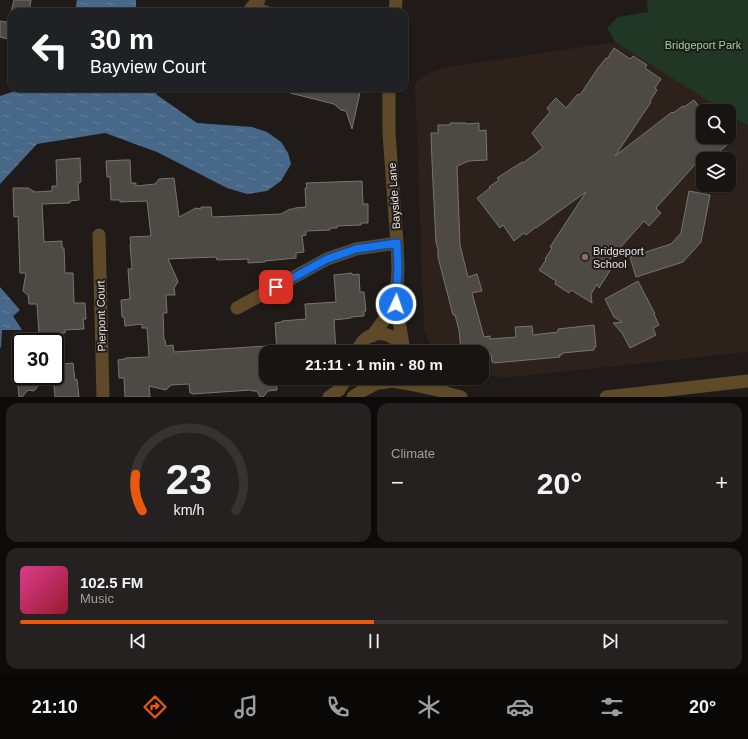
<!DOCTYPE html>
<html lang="en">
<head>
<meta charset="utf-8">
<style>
	body { margin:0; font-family:Helvetica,sans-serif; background:#252120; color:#f1f3f6; height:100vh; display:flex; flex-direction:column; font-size:15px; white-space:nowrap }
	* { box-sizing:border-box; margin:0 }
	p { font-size:13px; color:#9f9e9f }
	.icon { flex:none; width:22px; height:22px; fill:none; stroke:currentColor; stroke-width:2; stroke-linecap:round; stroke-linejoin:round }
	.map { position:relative; height:397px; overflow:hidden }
	.side { display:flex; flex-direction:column; gap:6px; padding:6px; background:#0d0b0a; flex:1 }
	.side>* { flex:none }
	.top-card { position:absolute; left:8px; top:8px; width:400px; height:84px; border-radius:12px; box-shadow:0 1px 3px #0004,0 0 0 1px #363332; background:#202124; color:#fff; overflow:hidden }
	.controls { position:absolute; left:696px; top:104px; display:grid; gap:8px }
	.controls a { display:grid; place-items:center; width:40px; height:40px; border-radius:8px; background:#181412; box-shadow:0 1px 3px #0004,0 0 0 1px #363332; font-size:20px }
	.speed { position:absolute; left:12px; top:333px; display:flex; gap:8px; font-size:20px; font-weight:700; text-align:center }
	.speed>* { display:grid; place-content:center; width:52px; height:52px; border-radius:50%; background:#181412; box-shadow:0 1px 3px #0004,0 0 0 1px #363332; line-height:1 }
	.speed .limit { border:2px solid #111; border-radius:6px; background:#fff; color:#111 }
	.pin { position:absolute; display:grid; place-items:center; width:34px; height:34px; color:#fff; margin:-17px; border-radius:8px; box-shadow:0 2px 6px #0006 }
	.me { position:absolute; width:44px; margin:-22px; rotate:3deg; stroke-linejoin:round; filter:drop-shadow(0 0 3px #0008) }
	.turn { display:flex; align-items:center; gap:14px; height:84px; padding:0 16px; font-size:18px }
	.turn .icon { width:52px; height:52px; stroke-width:2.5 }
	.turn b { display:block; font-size:28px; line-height:34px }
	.big { font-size:30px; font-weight:700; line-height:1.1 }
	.side .card { flex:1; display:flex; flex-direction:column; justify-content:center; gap:6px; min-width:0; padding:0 14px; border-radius:12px; background:#252120 }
	.side .dial { align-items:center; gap:0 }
	.dial svg { height:104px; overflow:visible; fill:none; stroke:#363332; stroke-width:7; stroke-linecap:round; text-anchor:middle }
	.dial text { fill:#f1f3f6; stroke:none }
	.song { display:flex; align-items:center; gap:12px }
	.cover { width:48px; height:48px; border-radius:6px; background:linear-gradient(135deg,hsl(330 70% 55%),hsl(350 70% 35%)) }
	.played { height:4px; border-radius:2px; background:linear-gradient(90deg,#ea580c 50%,#363332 50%) }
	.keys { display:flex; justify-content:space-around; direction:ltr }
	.heat { display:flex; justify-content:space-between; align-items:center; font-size:22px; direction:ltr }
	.side .tiles { flex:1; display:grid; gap:6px; grid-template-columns:1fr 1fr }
	.card:last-child { grid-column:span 2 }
	.trip { position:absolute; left:259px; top:345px; width:230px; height:40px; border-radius:12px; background:#181412; box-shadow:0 1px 3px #0004,0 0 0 1px #363332; font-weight:700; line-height:40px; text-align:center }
	.dock { display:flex; height:64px; justify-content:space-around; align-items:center; background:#0a0807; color:#9f9e9f }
	.dock .icon { width:28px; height:28px }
	.dock .active { color:#ea580c }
	.dock b { font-size:18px; color:#f1f3f6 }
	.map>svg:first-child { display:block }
	.built { fill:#2c211b; fill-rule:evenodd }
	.green { fill:#203726 }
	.water { fill:url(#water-ripples) }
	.building { fill:#4d4944; stroke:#78746e }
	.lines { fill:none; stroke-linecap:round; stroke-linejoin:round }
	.minor { stroke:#5e4a28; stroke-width:13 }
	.route-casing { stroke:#114b97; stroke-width:10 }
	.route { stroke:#1a73e8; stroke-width:7 }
	.education-dot { fill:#8d6e63; stroke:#201b18; stroke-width:1.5 }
	.labels { text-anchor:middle; stroke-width:4; stroke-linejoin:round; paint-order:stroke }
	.park-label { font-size:11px; fill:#93d3a2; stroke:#201b18 }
	.street-label { font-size:11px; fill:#e8e4e2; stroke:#201b18 }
	.poi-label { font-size:11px; fill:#e8e4e2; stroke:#201b18; text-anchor:start }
</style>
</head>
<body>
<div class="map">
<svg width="748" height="397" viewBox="0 0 748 397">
	<defs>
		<pattern id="water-ripples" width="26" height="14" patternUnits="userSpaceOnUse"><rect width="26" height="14" fill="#48688a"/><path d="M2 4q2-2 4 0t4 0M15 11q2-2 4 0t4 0" fill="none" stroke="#627d9a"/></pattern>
	</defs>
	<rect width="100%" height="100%" fill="#201b18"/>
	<path class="built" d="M615,42L724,111H703V137H729V114L748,126V352L504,378L482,373V352H436L432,350L424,329L415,83L431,72L447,67ZM703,159H729V185H703Z"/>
	<path class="green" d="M647,0H748V126L729,114V111H724L615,42L607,28L618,17L648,12Z"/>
	<path class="water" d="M77,0H136V12H75Z
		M24,88H153L157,95L197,123L252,127L267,132L281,142L288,153L291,164L281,181L267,191L247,194L227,188L157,152L105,133L37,144L0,184V96Z
		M0,285V287L20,310L13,316L22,330H2L1,348L0,347Z"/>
	<path class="building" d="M14,0H31L29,12H11Z
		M0,21L12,23V40L0,37Z
		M614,48L630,59L633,56L647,65L645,68L661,79L655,88L657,90L650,101L651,102L615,156L672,112L673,113L683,106L684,107L694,100L703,112V137H722L728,144L719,152L720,153L713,159H700L656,208L661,213L649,226L644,221L605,265L616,261L599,288L597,284L591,294L592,303L571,290L569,293L555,284L556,281L539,270L546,260L545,259L552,248L550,247L586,192L536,228V227L526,235L524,233L514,241L503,225L500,228L477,198L490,188L489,187L499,180L497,178L522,162L523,163L543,148L532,133L550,112L547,108L556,98L566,108L578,94L580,95L598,68L606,58L607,59Z
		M290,88H361L352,129L346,111L341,110L334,104L290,93Z
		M450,123H466V124L479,123V131L486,130L487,160L469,161L457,166L460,245L468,277L477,274L482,291L472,293L484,337L490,336V339L516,337L515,327L532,326L533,335L558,332V329L594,325L596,347H594V350L562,353V355H559L560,357L494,363V362H492L491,354L482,355V352H461L459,330L455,315H453L438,257V250L436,242L432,162L431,133H438V125H450Z
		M80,158L81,182L78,183L79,200L70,201V203L42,204L44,242L62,241V248H64L65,273H73L74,303H85L86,319H83L84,329L65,330V333L39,334L37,304H29L28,295L23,291L26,273H20L18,216L14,217L13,188H28L35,192L52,191V186H57L56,160Z
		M124,160H130L131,183H136V186L155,184L159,179L174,178L179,217L196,208L201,209V207H211L212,217L281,214L290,209H294L295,208L306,207L305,188H307L306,183L362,181L363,204H368V223H361V225L337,226V228H330V230L306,231V235L302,236L304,252L296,253V258L265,261V262L248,263V259L217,260L216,257L168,259L177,279L178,282L174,288L175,295H166L167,313H163L164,340H165L166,346L173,345L174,352L266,346V378H276L277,390L268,391L263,397H260L257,391H252L251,390L192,394V393H190L189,384L171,385L166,390L149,386L150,397H125L124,378H119L118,360L125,359V358L149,357L147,328H142V324L125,326L124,317H122L121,300L130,299L128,269H132L130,244H131L130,237L151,236L147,201L120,202V200H111L110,177H107L106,161Z
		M689,191L710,195L701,242L683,262L636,277L630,257L671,244L681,233Z
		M352,273V275L359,274L360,292H364L366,311H364V316L351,317V318L334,320L336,352H277L275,323L282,322V321L306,319L305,304L336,302L334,275Z
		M638,281L655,314H654L659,325L653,328L656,335L630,348L622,333L613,323L622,322L614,317L605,299Z
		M73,363L75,380L77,379L79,397H55L53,376H55V365Z
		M17,376H46L34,391L28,390L22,397H19Z"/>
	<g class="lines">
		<path class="minor" d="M259,0L251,8L266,12
			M395,12L396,0
			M389,88V133L397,243L398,268L396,304L404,350
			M99,235L103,397
			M237,308L327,259L356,249L397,243
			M372,336L396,304
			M357,352C365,328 393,328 404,350
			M365,378C376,385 385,384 396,378
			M390,381C406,383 421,386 437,390C445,392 452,395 461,397
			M329,397L339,390L347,378
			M353,397L362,391L377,383
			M606,397L748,381"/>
	</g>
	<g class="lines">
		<g class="route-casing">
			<path id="route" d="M276,287L327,259L356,249L397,243L398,268L396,304"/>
		</g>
		<use href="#route" class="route"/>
	</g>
	<circle class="education-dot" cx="585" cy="257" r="4"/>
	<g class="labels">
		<g class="park-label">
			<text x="703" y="49">Bridgeport Park</text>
		</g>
		<g class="street-label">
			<text transform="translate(394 196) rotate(-94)" y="4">Bayside Lane</text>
			<text transform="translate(101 316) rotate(-91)" y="4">Pierpont Court</text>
		</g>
		<g class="poi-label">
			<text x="593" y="255">Bridgeport<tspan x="593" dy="13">School</tspan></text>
		</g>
	</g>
</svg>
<div class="controls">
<a><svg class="icon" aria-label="search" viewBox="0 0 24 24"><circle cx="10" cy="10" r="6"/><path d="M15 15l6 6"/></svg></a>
<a><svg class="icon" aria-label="layers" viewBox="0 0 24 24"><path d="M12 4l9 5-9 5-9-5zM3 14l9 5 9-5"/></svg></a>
</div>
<div class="speed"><div class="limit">30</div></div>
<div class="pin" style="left:276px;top:287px;background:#d93025"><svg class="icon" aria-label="arrive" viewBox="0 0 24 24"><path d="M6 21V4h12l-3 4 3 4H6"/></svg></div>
<svg class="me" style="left:396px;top:304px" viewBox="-20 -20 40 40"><circle r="17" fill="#1a73e8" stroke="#fff" stroke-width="3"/><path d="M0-11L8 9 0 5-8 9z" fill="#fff"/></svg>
<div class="trip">21:11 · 1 min · 80 m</div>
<div class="top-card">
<div class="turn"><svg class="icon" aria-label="left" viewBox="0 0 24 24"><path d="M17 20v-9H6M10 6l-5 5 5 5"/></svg><div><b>30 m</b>Bayview Court</div></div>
</div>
</div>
<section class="side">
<div class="tiles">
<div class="card dial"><svg viewBox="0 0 100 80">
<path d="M14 69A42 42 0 1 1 86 69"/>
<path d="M14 69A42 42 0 0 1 9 41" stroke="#ea580c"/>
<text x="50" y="56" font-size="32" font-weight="700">23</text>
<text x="50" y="72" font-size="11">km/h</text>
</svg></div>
<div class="card"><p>Climate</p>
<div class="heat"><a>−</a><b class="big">20°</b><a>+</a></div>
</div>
<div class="card">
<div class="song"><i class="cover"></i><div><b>102.5 FM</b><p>Music</p></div></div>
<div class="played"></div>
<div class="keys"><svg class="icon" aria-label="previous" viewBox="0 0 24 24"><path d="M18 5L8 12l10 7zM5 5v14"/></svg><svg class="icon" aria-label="pause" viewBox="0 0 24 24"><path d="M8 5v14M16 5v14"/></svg><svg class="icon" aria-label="next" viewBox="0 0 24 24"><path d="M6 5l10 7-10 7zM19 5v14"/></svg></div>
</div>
</div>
</section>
<nav class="dock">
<b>21:10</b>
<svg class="icon active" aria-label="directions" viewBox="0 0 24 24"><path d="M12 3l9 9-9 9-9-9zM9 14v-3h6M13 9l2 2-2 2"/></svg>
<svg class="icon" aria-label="music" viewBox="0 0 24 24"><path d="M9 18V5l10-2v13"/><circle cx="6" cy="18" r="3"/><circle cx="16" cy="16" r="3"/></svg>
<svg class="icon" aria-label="phone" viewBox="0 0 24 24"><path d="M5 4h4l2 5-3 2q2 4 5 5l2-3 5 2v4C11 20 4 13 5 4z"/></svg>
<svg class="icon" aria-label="climate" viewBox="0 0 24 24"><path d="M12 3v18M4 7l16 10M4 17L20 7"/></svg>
<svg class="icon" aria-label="car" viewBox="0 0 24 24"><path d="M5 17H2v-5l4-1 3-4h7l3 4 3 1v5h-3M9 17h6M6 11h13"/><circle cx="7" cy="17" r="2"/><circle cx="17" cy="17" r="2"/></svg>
<svg class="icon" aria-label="filters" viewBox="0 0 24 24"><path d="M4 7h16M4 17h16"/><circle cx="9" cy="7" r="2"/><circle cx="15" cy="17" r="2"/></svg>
<b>20°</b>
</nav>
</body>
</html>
